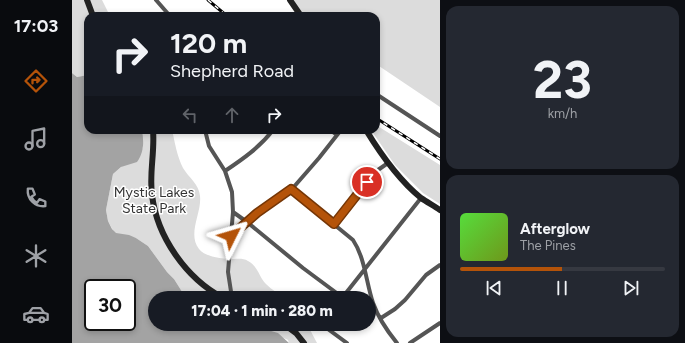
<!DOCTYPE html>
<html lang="en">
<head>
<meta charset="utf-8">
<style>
	body { margin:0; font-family:Figtree,sans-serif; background:#242831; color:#f1f3f6; height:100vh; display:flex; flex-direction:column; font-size:15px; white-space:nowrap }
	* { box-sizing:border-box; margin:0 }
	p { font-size:13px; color:#9ea1a6 }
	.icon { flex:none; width:22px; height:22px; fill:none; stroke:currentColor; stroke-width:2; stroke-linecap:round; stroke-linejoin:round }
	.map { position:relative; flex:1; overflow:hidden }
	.panel { display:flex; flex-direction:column; gap:6px; padding:6px; background:#0d0f14; width:245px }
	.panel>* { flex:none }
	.guide { position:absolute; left:12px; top:12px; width:296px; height:122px; border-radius:12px; box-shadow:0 2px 6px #0003; background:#171b24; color:#f1f3f6; overflow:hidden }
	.speed { position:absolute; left:12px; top:279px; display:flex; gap:8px; font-size:20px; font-weight:700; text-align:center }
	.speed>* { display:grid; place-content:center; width:52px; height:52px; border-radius:50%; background:#171b24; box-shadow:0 2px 6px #0003; line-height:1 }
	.speed .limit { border:2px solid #111; border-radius:6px; background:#fff; color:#111 }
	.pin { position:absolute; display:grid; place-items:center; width:34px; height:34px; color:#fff; margin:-17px; border:2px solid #fff; border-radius:50%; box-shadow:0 1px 4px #0007 }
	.me { position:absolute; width:44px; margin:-22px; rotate:50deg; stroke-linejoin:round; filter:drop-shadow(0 0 3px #0008) }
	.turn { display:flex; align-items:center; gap:14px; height:84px; padding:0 20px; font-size:18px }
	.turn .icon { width:52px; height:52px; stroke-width:2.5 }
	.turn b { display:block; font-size:28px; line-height:34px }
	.lanes { display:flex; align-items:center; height:38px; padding:0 20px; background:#0003; justify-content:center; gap:20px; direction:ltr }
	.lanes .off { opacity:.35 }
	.panel .tile { flex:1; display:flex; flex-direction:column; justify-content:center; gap:6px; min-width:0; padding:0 14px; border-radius:12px; background:#242831 }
	.panel .dial { align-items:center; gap:0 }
	.dial b { font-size:52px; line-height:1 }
	.song { display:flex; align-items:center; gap:12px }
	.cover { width:48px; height:48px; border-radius:6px; background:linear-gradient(135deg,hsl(110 70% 55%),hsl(80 70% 35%)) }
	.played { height:4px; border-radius:2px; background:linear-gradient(90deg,#b45309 50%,#363941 50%) }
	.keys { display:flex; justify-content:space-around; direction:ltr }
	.trip { position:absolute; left:76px; top:291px; width:228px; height:40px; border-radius:20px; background:#171b24; box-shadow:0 2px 6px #0003; font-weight:800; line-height:40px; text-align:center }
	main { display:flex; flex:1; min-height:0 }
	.menu { display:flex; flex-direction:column; width:72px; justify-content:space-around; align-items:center; background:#090b0e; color:#9ea1a6 }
	.menu .icon { width:28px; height:28px }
	.menu .active { color:#b45309 }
	.menu b { font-size:18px; color:#f1f3f6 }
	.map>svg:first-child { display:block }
	.green { fill:#dcdcdc }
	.water { fill:#a3a3a3; fill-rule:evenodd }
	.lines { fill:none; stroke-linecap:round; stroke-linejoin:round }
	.street { stroke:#555; stroke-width:4 }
	.secondary { stroke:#222; stroke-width:6 }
	.rail-casing { stroke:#000; stroke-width:3 }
	.rail { stroke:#fff; stroke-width:1.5; stroke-dasharray:4.5; stroke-linecap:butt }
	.route-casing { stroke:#753606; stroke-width:10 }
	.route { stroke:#b45309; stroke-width:7 }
	.labels { text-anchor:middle; stroke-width:3; stroke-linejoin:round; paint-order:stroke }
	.park-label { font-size:14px; fill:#333; stroke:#fff }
</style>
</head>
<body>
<main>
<nav class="menu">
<b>17:03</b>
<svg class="icon active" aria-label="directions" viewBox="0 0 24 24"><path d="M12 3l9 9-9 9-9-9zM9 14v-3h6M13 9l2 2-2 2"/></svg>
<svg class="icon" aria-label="music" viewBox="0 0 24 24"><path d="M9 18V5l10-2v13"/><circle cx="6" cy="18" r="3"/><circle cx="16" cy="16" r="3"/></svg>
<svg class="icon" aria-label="phone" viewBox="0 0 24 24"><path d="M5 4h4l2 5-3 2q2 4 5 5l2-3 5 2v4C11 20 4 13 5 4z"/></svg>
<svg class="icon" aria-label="climate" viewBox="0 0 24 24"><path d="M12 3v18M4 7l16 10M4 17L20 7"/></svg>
<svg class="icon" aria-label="car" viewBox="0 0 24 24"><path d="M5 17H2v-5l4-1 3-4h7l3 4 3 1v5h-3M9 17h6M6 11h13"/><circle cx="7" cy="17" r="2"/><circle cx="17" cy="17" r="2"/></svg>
</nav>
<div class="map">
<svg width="368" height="343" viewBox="0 0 368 343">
	<rect width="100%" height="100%" fill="#fff"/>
	<path class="green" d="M0,0H30L38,16H16V75L5,77L0,73Z
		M221,0H368V107L304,64V16H232Z
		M304,125L368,165V204L351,193L323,165L299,130H304Z
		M70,130H100C103,143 105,156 111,168C117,178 127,184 128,196C130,213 115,234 127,249C133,257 151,259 161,259C166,259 171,258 176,261C186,266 187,277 194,284C200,290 207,294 214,298H114L102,279L95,272L76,246L64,238L46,235L42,232L36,221L34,210L41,174L71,148Z
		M175,324H235L245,343H217L216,340L190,328Z"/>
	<path class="water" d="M0,73L5,77L16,75V130H70C72,142 72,152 65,162L49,167L41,174L34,210L36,221L40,229L44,233L57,235L64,238L76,246L95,272L102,279L114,298H83V324H175L206,333L217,343H0ZM21,288H55V322H21Z"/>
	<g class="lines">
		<path class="street" d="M84,0L98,16
			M304,94L368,136
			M133,130L137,146L153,171L160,192L161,212L156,272L160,298
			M258,130L264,134
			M153,171C171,159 188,147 201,130
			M219,189L281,240C293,258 294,282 301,303C306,317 316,332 325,343
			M161,212L175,222L231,268L270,297
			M262,224L303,172L316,163
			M159,236L185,213L220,189L247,158L269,130
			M270,298L349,198
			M309,318L323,309L333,300L354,275L368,265
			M249,324L275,343
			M338,343L368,323"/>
		<path class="secondary" d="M15,0L21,16
			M218,0L229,16
			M81,130C83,152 77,173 80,195C85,237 114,278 151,298
			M294,130C308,153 328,181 349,198C355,202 362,206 368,210
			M212,324L224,333L232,343"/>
		<g class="rail-casing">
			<path id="rail" d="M136,0L155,16
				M304,118L368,159"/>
		</g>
		<use href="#rail" class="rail"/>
	</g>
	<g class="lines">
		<g class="route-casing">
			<path id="route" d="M159,236L185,213L219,189L262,224L295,182"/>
		</g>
		<use href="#route" class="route"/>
	</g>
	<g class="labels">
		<g class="park-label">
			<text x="82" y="197">Mystic Lakes<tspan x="82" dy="16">State Park</tspan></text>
		</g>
	</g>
</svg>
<div class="speed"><div class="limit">30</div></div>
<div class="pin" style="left:295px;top:182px;background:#d93025"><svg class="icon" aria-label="arrive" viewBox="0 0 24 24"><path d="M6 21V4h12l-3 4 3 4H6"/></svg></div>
<svg class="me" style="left:159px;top:236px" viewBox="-20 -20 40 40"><path d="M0-17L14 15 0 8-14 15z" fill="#b45309" stroke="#fff" stroke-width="4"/></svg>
<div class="trip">17:04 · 1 min · 280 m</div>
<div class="guide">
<div class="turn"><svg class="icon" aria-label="right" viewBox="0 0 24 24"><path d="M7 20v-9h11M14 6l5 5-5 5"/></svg><div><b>120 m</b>Shepherd Road</div></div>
<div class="lanes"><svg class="icon off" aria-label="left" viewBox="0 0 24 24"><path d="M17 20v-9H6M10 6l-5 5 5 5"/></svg><svg class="icon off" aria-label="ahead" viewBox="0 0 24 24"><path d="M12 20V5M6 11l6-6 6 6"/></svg><svg class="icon" aria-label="right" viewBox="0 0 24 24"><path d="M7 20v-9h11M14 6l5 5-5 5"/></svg></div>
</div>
</div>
<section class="panel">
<div class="tile dial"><b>23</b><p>km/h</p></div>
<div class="tile">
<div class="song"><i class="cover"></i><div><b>Afterglow</b><p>The Pines</p></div></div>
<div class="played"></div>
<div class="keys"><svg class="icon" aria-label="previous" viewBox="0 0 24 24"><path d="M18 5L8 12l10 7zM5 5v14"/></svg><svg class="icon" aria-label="pause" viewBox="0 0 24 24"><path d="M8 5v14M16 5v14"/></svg><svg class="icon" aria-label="next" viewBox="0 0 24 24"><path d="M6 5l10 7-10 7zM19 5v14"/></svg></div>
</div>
</section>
</main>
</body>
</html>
